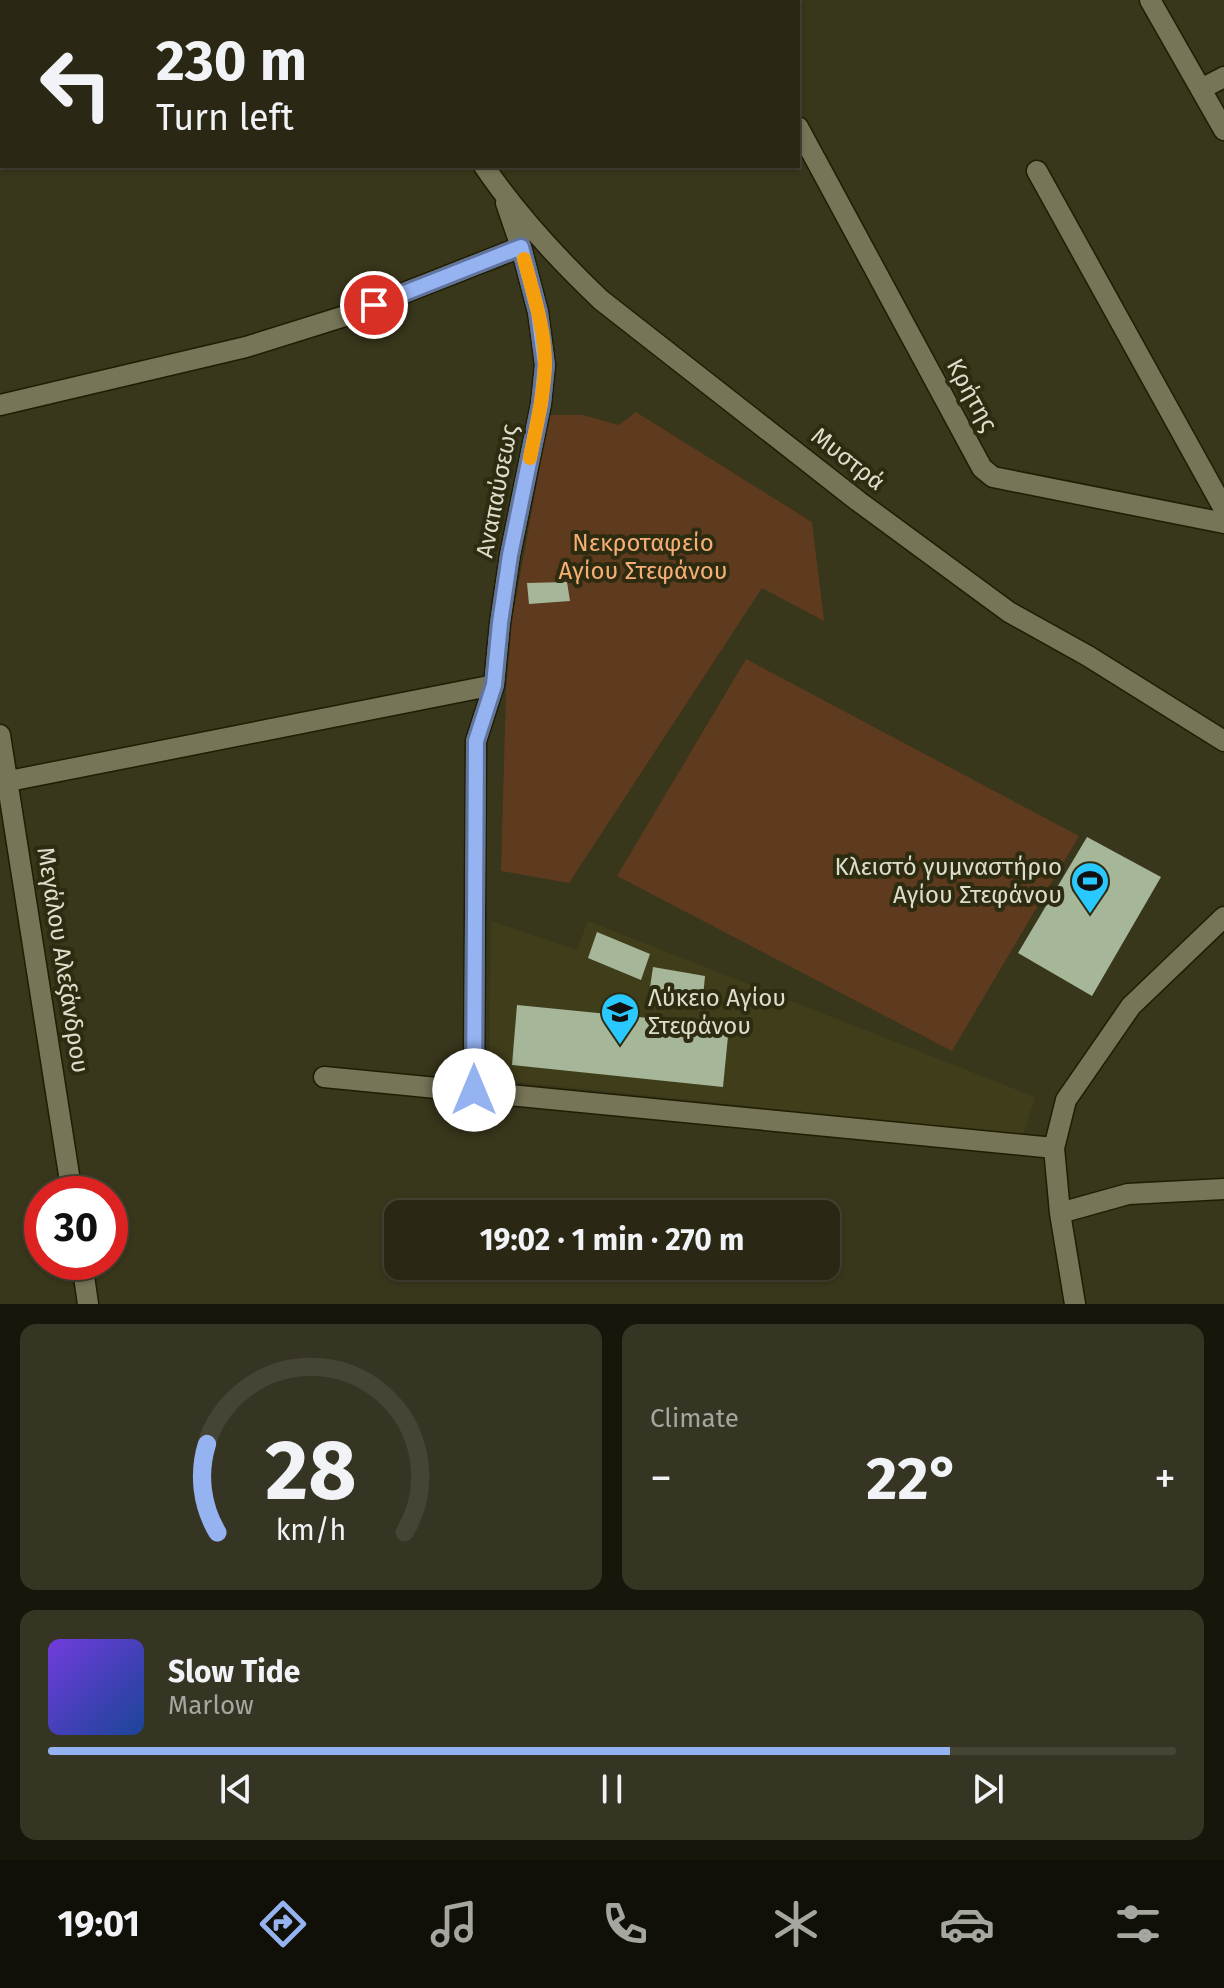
<!DOCTYPE html>
<html lang="en">
<head>
<meta charset="utf-8">
<style>
	body { margin:0; font-family:"Fira Sans",sans-serif; background:#363422; color:#f1f3f6; height:100vh; display:flex; flex-direction:column; font-size:30px; white-space:nowrap }
	* { box-sizing:border-box; margin:0 }
	p { font-size:26px; color:#a5a6a0 }
	.icon { flex:none; width:44px; height:44px; fill:none; stroke:currentColor; stroke-width:2; stroke-linecap:round; stroke-linejoin:round }
	.map { position:relative; height:1304px; overflow:hidden }
	.details { display:flex; flex-direction:column; gap:20px; padding:20px; background:#17160b; flex:1 }
	.details>* { flex:none }
	.top-card { position:absolute; left:0px; top:0px; width:800px; height:168px; box-shadow:0 2px 6px #0004,0 0 0 2px #464434; background:#2a2814; color:#f1f3f6; overflow:hidden }
	.speed { position:absolute; left:24px; top:1176px; display:flex; gap:16px; font-size:40px; font-weight:700; text-align:center }
	.speed>* { display:grid; place-content:center; width:104px; height:104px; border-radius:50%; background:#2a2814; box-shadow:0 2px 6px #0004,0 0 0 2px #464434; line-height:1 }
	.speed .limit { border:12px solid #d22; background:#fff; color:#111 }
	.pin { position:absolute; display:grid; place-items:center; width:68px; height:68px; color:#fff; margin:-34px; border:4px solid #fff; border-radius:50%; box-shadow:0 2px 8px #0007 }
	.me { position:absolute; width:88px; margin:-44px; rotate:0deg; stroke-linejoin:round; filter:drop-shadow(0 0 6px #0008) }
	.turn { display:flex; align-items:center; gap:28px; height:168px; padding:0 24px; font-size:36px }
	.turn .icon { width:104px; height:104px; stroke-width:2.5 }
	.turn b { display:block; font-size:56px; line-height:68px }
	.big { font-size:60px; font-weight:700; line-height:1.1 }
	.details .widget { flex:1; display:flex; flex-direction:column; justify-content:center; gap:12px; min-width:0; padding:0 28px; border-radius:16px; background:#363422 }
	.details .dial { align-items:center; gap:0 }
	.dial svg { height:208px; overflow:visible; fill:none; stroke:#464434; stroke-width:7; stroke-linecap:round; text-anchor:middle }
	.dial text { fill:#f1f3f6; stroke:none }
	.song { display:flex; align-items:center; gap:24px }
	.cover { width:96px; height:96px; border-radius:12px; background:linear-gradient(135deg,hsl(260 70% 55%),hsl(220 70% 35%)) }
	.played { height:8px; border-radius:4px; background:linear-gradient(90deg,#95b2f1 80%,#464434 80%) }
	.keys { display:flex; justify-content:space-around; direction:ltr }
	.heat { display:flex; justify-content:space-between; align-items:center; font-size:44px; direction:ltr }
	.details .tiles { flex:1; display:grid; gap:20px; grid-template-columns:1fr 1fr }
	.widget:last-child { grid-column:span 2 }
	.trip { position:absolute; left:384px; top:1200px; width:456px; height:80px; border-radius:16px; background:#2a2814; box-shadow:0 2px 6px #0004,0 0 0 2px #464434; font-weight:700; line-height:80px; text-align:center }
	.tabs { display:flex; height:128px; justify-content:space-around; align-items:center; background:#111008; color:#a5a6a0 }
	.tabs .icon { width:56px; height:56px }
	.tabs .current { color:#95b2f1 }
	.tabs b { font-size:36px; color:#f1f3f6 }
	.map>svg:first-child { display:block }
	.built { fill:#403e1a }
	.green { fill:#5e3a1e }
	.building { fill:#a6b699 }
	.lines { fill:none; stroke-linecap:round; stroke-linejoin:round }
	.minor-casing { stroke:#1f1d03; stroke-width:23 }
	.minor { stroke:#767557; stroke-width:20 }
	.route-casing { stroke:#61749d; stroke-width:20 }
	.route { stroke:#95b2f1; stroke-width:14 }
	.slow { stroke:#f59e0b; stroke-width:14 }
	.labels { text-anchor:middle; stroke-width:8; stroke-linejoin:round; paint-order:stroke }
	.street-label { font-size:24px; fill:#ddc; stroke:#2d2c10 }
	.park-label { font-size:24px; fill:#f6ae76; stroke:#2d2c10 }
	.poi-label { font-size:24px; fill:#ddc; stroke:#2d2c10; text-anchor:end }
</style>
</head>
<body>
<div class="map">
<svg width="1224" height="1304" viewBox="0 0 1224 1304">
	<rect width="100%" height="100%" fill="#38361b"/>
	<path class="built" d="M491,921L577,950L588,921L1035,1097L1023,1135L489,1079Z"/>
	<path class="green" d="M636,412L812,522L824,621L762,588L569,883L501,871L506,691L512,620L549,415H583L619,425Z
		M746,659L1079,836L952,1051L617,876Z"/>
	<path class="building" d="M567,582L570,601L529,604L527,583Z
		M1087,837L1161,877L1092,996L1018,953Z
		M597,932L650,954L641,980L588,958Z
		M653,967L705,976L702,1008L648,1001Z
		M517,1005L729,1026L723,1087L512,1065Z"/>
	<g class="lines">
		<g class="minor-casing">
			<path id="minor" d="M374,0L375,2
				M762,0L763,2
				M1150,0L1224,130
				M133,2L141,0
				M591,2L594,0
				M0,36L2,35
				M1201,89L1224,77
				M798,127L982,468L993,477L1224,523
				M484,166C517,215 558,259 601,300L858,501L1009,612L1088,656L1224,741
				M1037,171L1224,509
				M0,405L246,347L345,316L521,247
				M0,735L72,1194
				M9,781L494,685
				M324,1077L1054,1148
				M474,1090L476,741L494,685L500,623L510,555L541,404L545,365L538,312L521,247L506,203
				M1060,1213L1128,1194L1224,1189
				M82,1262L88,1304
				M1075,1304L1060,1213L1054,1148L1066,1100L1131,1006L1224,917"/>
		</g>
		<use href="#minor" class="minor"/>
	</g>
	<g class="lines">
		<g class="route-casing">
			<path id="route" d="M374,305L521,247L538,312L545,365L541,404L510,555L500,623L494,685L476,741L474,1090"/>
		</g>
		<use href="#route" class="route"/>
		<path class="slow" d="M524,259C533,293 545,329 545,364C544,396 536,427 530,458"/>
	</g>
	<defs>
		<g id="stadium-pin" transform="scale(2)"><path d="M0 17L-7.5 6A9.5 9.5 0 1 1 7.5 6Z" fill="#29c8ff" stroke="#2d2c10"/><path d="M0-5a6.5 5 0 1 0 0 10a6.5 5 0 1 0 0-10ZM-3.5-1.8h7v3.6h-7Z" fill="#111"/></g>
		<g id="school-pin" transform="scale(2)"><path d="M0 17L-7.5 6A9.5 9.5 0 1 1 7.5 6Z" fill="#29c8ff" stroke="#2d2c10"/><path d="M0-5L7-2L0 1L-7-2ZM-4 1L0 2.5L4 1V4Q0 6-4 4Z" fill="#111"/></g>
	</defs>
	<g fill-rule="evenodd">
		<use href="#stadium-pin" x="1090" y="881"/>
		<use href="#school-pin" x="620" y="1012"/>
	</g>
	<g class="labels">
		<g class="street-label">
			<text transform="translate(972 395) rotate(61)" y="8">Κρήτης</text>
			<text transform="translate(848 459) rotate(38)" y="8">Μυστρά</text>
			<text transform="translate(497 491) rotate(-79)" y="8">Αναπαύσεως</text>
			<text transform="translate(63 960) rotate(81)" y="8">Μεγάλου Αλεξάνδρου</text>
		</g>
		<g class="park-label">
			<text x="643" y="551">Νεκροταφείο<tspan x="643" dy="28">Αγίου Στεφάνου</tspan></text>
		</g>
		<g class="poi-label">
			<text x="1062" y="875">Κλειστό γυμναστήριο<tspan x="1062" dy="28">Αγίου Στεφάνου</tspan></text>
			<text x="648" y="1006" text-anchor="start">Λύκειο Αγίου<tspan x="648" dy="28">Στεφάνου</tspan></text>
		</g>
	</g>
</svg>
<div class="speed"><div class="limit">30</div></div>
<div class="pin" style="left:374px;top:305px;background:#d93025"><svg class="icon" aria-label="arrive" viewBox="0 0 24 24"><path d="M6 21V4h12l-3 4 3 4H6"/></svg></div>
<svg class="me" style="left:474px;top:1090px" viewBox="-20 -20 40 40"><circle r="19" fill="#fff"/><path d="M0-13L10 11 0 6-10 11z" fill="#95b2f1"/></svg>
<div class="trip">19:02 · 1 min · 270 m</div>
<div class="top-card">
<div class="turn"><svg class="icon" aria-label="left" viewBox="0 0 24 24"><path d="M17 20v-9H6M10 6l-5 5 5 5"/></svg><div><b>230 m</b>Turn left</div></div>
</div>
</div>
<section class="details">
<div class="tiles">
<div class="widget dial"><svg viewBox="0 0 100 80">
<path d="M14 69A42 42 0 1 1 86 69"/>
<path d="M14 69A42 42 0 0 1 10 35" stroke="#95b2f1"/>
<text x="50" y="56" font-size="32" font-weight="700">28</text>
<text x="50" y="72" font-size="11">km/h</text>
</svg></div>
<div class="widget"><p>Climate</p>
<div class="heat"><a>−</a><b class="big">22°</b><a>+</a></div>
</div>
<div class="widget">
<div class="song"><i class="cover"></i><div><b>Slow Tide</b><p>Marlow</p></div></div>
<div class="played"></div>
<div class="keys"><svg class="icon" aria-label="previous" viewBox="0 0 24 24"><path d="M18 5L8 12l10 7zM5 5v14"/></svg><svg class="icon" aria-label="pause" viewBox="0 0 24 24"><path d="M8 5v14M16 5v14"/></svg><svg class="icon" aria-label="next" viewBox="0 0 24 24"><path d="M6 5l10 7-10 7zM19 5v14"/></svg></div>
</div>
</div>
</section>
<nav class="tabs">
<b>19:01</b>
<svg class="icon current" aria-label="directions" viewBox="0 0 24 24"><path d="M12 3l9 9-9 9-9-9zM9 14v-3h6M13 9l2 2-2 2"/></svg>
<svg class="icon" aria-label="music" viewBox="0 0 24 24"><path d="M9 18V5l10-2v13"/><circle cx="6" cy="18" r="3"/><circle cx="16" cy="16" r="3"/></svg>
<svg class="icon" aria-label="phone" viewBox="0 0 24 24"><path d="M5 4h4l2 5-3 2q2 4 5 5l2-3 5 2v4C11 20 4 13 5 4z"/></svg>
<svg class="icon" aria-label="climate" viewBox="0 0 24 24"><path d="M12 3v18M4 7l16 10M4 17L20 7"/></svg>
<svg class="icon" aria-label="car" viewBox="0 0 24 24"><path d="M5 17H2v-5l4-1 3-4h7l3 4 3 1v5h-3M9 17h6M6 11h13"/><circle cx="7" cy="17" r="2"/><circle cx="17" cy="17" r="2"/></svg>
<svg class="icon" aria-label="filters" viewBox="0 0 24 24"><path d="M4 7h16M4 17h16"/><circle cx="9" cy="7" r="2"/><circle cx="15" cy="17" r="2"/></svg>
</nav>
</body>
</html>
